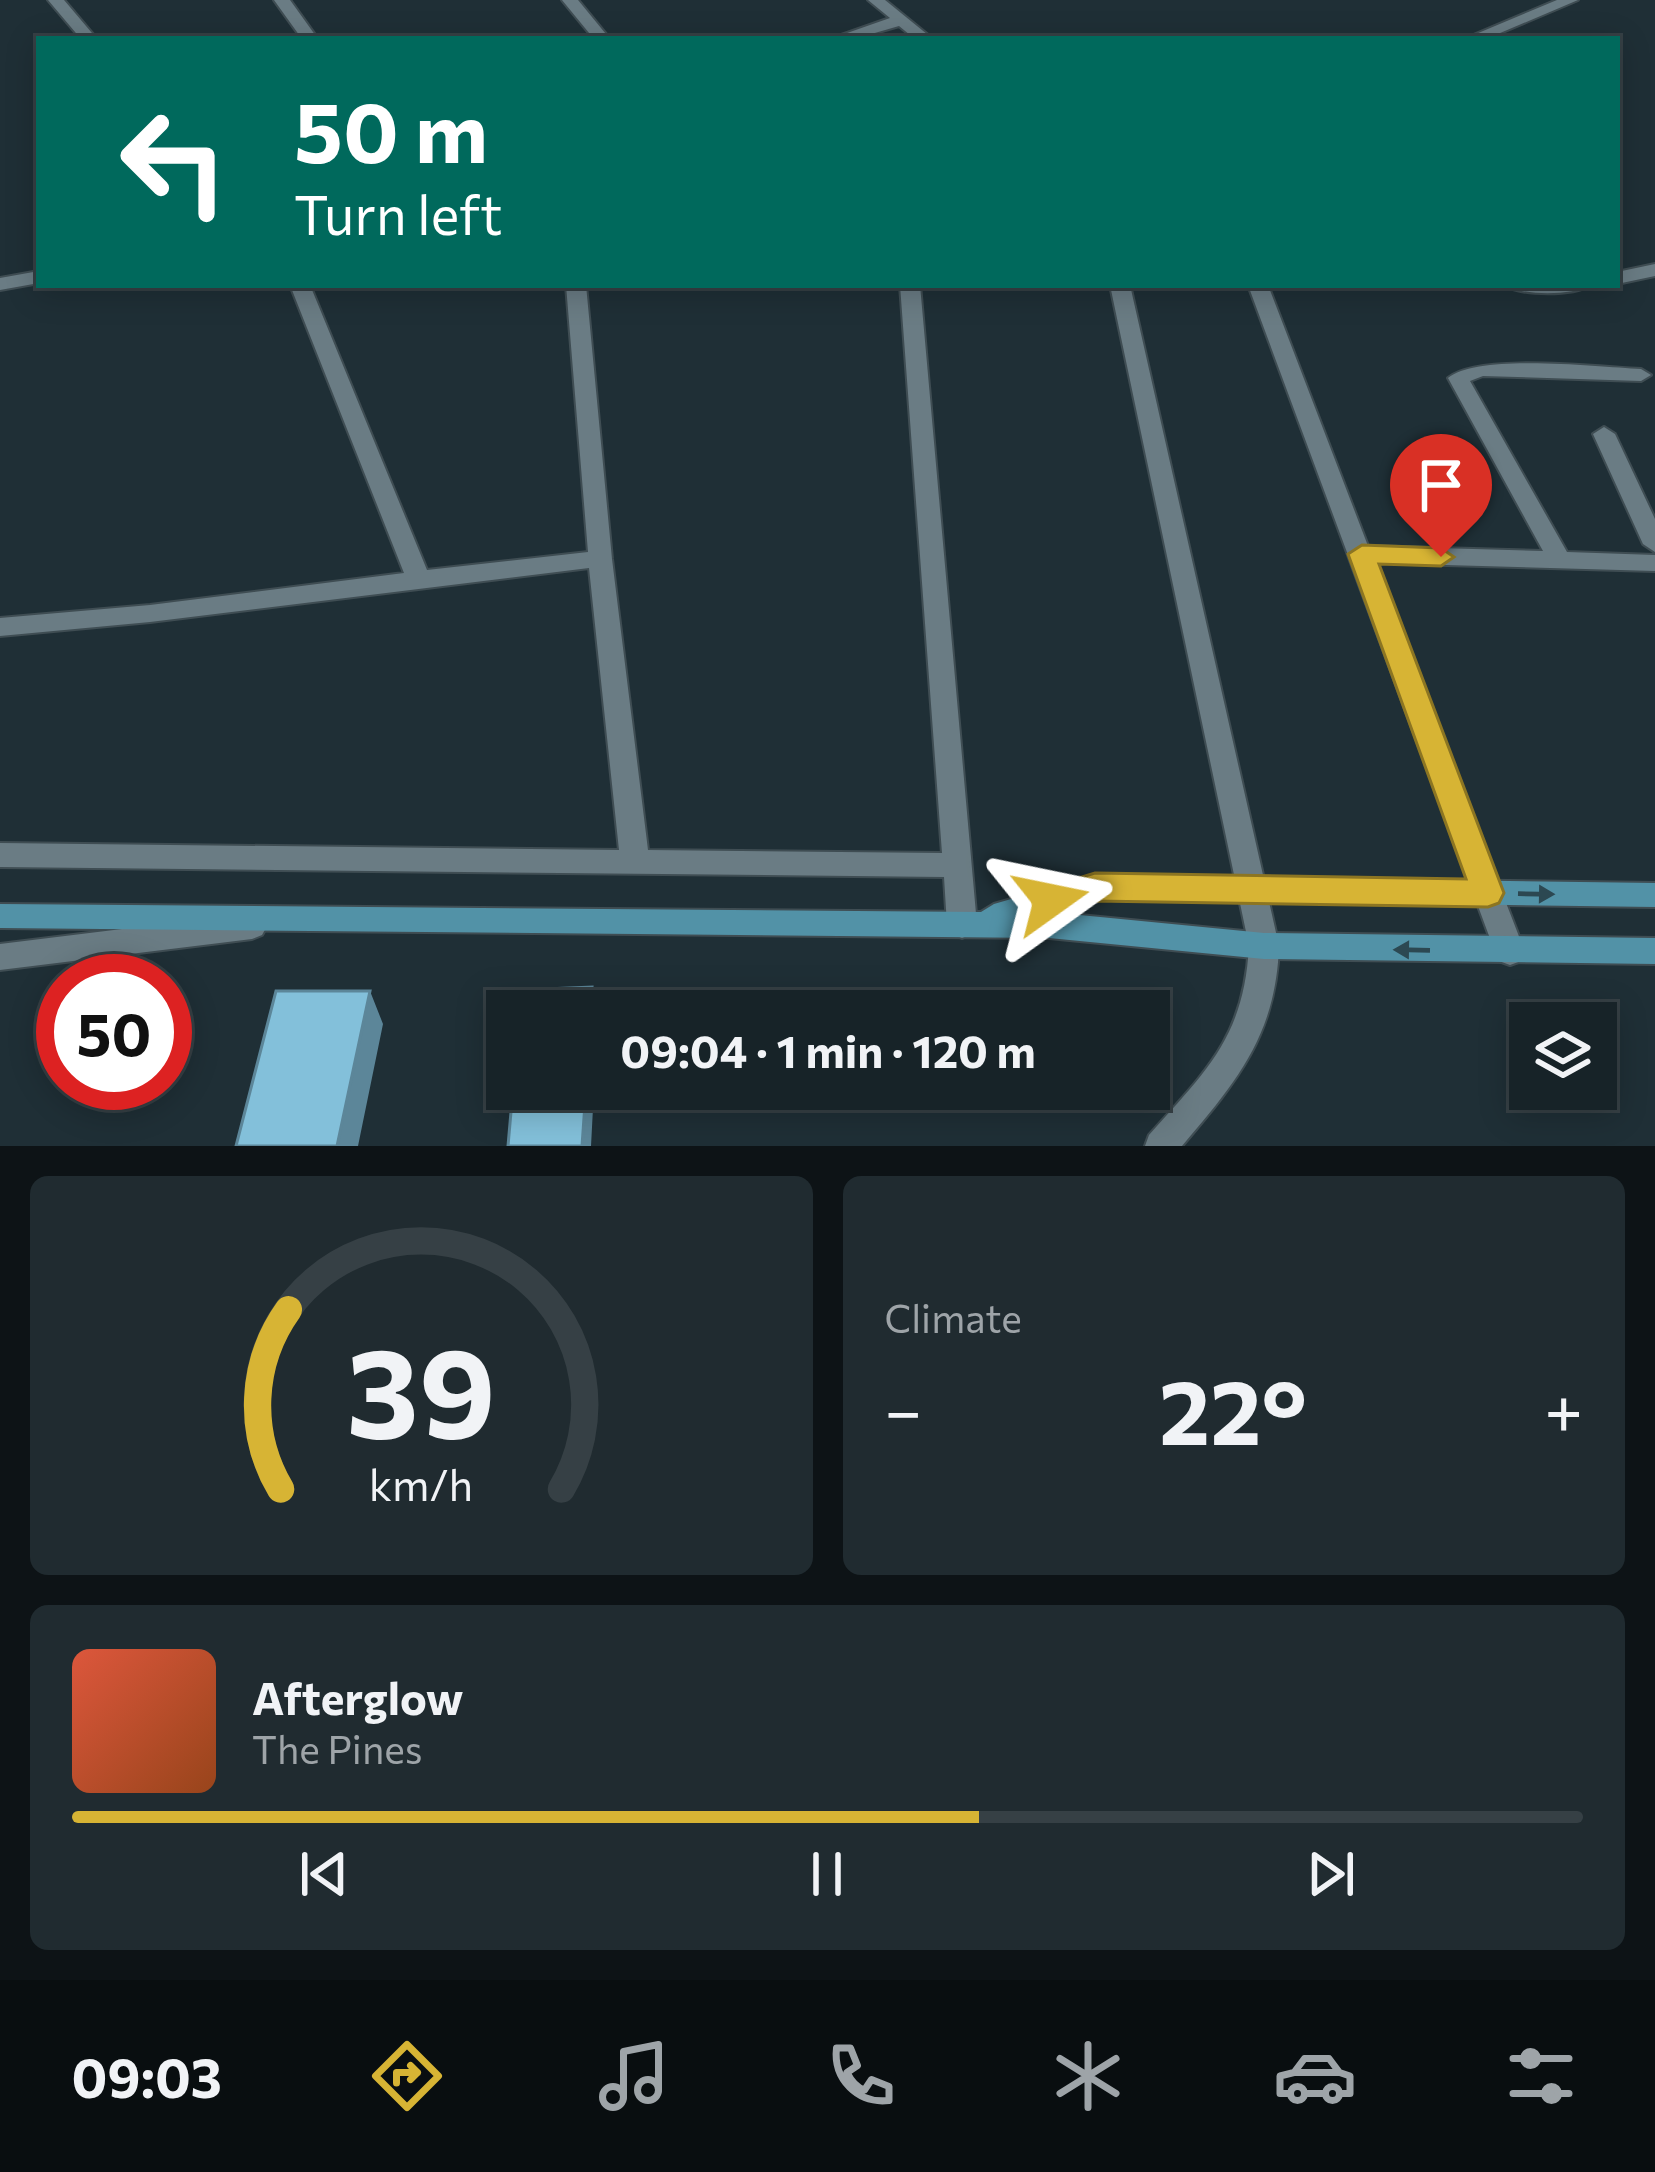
<!DOCTYPE html>
<html lang="en">
<head>
<meta charset="utf-8">
<style>
	body { margin:0; font-family:Commissioner,sans-serif; background:#202b30; color:#f1f3f6; height:100vh; display:flex; flex-direction:column; font-size:45px; white-space:nowrap }
	* { box-sizing:border-box; margin:0 }
	p { font-size:39px; color:#9ea4a8 }
	.icon { flex:none; width:66px; height:66px; fill:none; stroke:currentColor; stroke-width:2; stroke-linecap:round; stroke-linejoin:round }
	.map { position:relative; height:1146px; overflow:hidden }
	.side { display:flex; flex-direction:column; gap:30px; padding:30px; background:#0d1316; flex:1 }
	.side>* { flex:none }
	.guide { position:absolute; left:36px; top:36px; width:1584px; height:252px; border-radius:0px; box-shadow:0 6px 30px #0003,0 0 0 3px #364045; background:#00695c; color:#fff; overflow:hidden }
	.buttons { position:absolute; left:1509px; top:1002px; display:grid; gap:24px }
	.buttons a { display:grid; place-items:center; width:108px; height:108px; border-radius:0px; background:#172328; box-shadow:0 6px 30px #0003,0 0 0 3px #364045; font-size:60px }
	.speed { position:absolute; left:36px; top:954px; display:flex; gap:24px; font-size:60px; font-weight:700; text-align:center }
	.speed>* { display:grid; place-content:center; width:156px; height:156px; border-radius:50%; background:#172328; box-shadow:0 6px 30px #0003,0 0 0 3px #364045; line-height:1 }
	.speed .limit { border:18px solid #d22; background:#fff; color:#111 }
	.pin { position:absolute; display:grid; place-items:center; width:102px; height:102px; color:#fff; margin:-123px -51px; border-radius:50% 50% 50% 0; rotate:-45deg; box-shadow:0 0 12px #0007 }
	.pin .icon { rotate:45deg }
	.me { position:absolute; width:132px; margin:-66px; rotate:78deg; stroke-linejoin:round; filter:drop-shadow(0 0 9px #0008) }
	.turn { display:flex; align-items:center; gap:42px; height:252px; padding:0 60px; font-size:54px }
	.turn .icon { width:156px; height:156px; stroke-width:2.5 }
	.turn b { display:block; font-size:84px; line-height:102px }
	.big { font-size:90px; font-weight:700; line-height:1.1 }
	.side .tile { flex:1; display:flex; flex-direction:column; justify-content:center; gap:18px; min-width:0; padding:0 42px; border-radius:18px; background:#202b30 }
	.side .dial { align-items:center; gap:0 }
	.dial svg { height:312px; overflow:visible; fill:none; stroke:#364045; stroke-width:7; stroke-linecap:round; text-anchor:middle }
	.dial text { fill:#f1f3f6; stroke:none }
	.song { display:flex; align-items:center; gap:36px }
	.cover { width:144px; height:144px; border-radius:18px; background:linear-gradient(135deg,hsl(10 70% 55%),hsl(20 70% 35%)) }
	.played { height:12px; border-radius:6px; background:linear-gradient(90deg,#d7b434 60%,#364045 60%) }
	.keys { display:flex; justify-content:space-around; direction:ltr }
	.heat { display:flex; justify-content:space-between; align-items:center; font-size:66px; direction:ltr }
	.side .tiles { flex:1; display:grid; gap:30px; grid-template-columns:1fr 1fr }
	.tile:last-child { grid-column:span 2 }
	.trip { position:absolute; left:486px; top:990px; width:684px; height:120px; border-radius:0px; background:#172328; box-shadow:0 6px 30px #0003,0 0 0 3px #364045; font-weight:700; line-height:120px; text-align:center }
	.tabs { display:flex; height:192px; justify-content:space-around; align-items:center; background:#090e10; color:#9ea4a8 }
	.tabs .icon { width:84px; height:84px }
	.tabs .current { color:#d7b434 }
	.tabs b { font-size:54px; color:#f1f3f6 }
	.map>svg:first-child { display:block }
	.lines { fill:none; stroke-linecap:round; stroke-linejoin:round }
	.street-casing { stroke:#3f4d53; stroke-width:4 }
	.secondary-casing { stroke:#3f4d53; stroke-width:4 }
	.street { fill:#6a7c84; fill-rule:evenodd }
	.secondary { fill:#5292a7; fill-rule:evenodd }
	.shaded-wall { fill:#5c8699 }
	.building { fill:#83c0da; stroke:#5c8699; stroke-width:3 }
	.oneway { fill:#2c4852 }
	.route { fill:#d7b434; stroke:#8c7522; stroke-width:3 }
</style>
</head>
<body>
<div class="map">
<svg width="1655" height="1146" viewBox="0 0 1655 1146">
	<rect width="100%" height="100%" fill="#1f2f36"/>
	<g class="lines">
		<g class="street-casing">
			<path id="street" d="M48,0H64L97,39H81Z
				M274,0H290L318,39H302Z
				M562,0H578L610,39H594Z
				M868,0H885L933,39H915L899,26L854,39H830L890,18Z
				M1557,0H1578L1486,39H1464Z
				M1655,264V276L1617,284V272Z
				M39,271V283L0,290V278Z
				M290,285H310L427,570L588,552L566,285H586L612,559L648,850L942,853L900,285H920L977,925L972,934L962,938L952,934L947,925L944,877L0,867V843L619,850L589,568L150,622L0,636V618L150,605L404,573Z
				M1110,285H1130L1279,946C1276,1035 1237,1081 1182,1146H1145L1149,1135C1207,1070 1244,1037 1249,946Z
				M1248,285H1268L1368,546L1543,551L1448,378C1478,353 1597,367 1641,369L1651,375L1641,381L1483,376L1470,381L1567,552L1655,555V571L1375,563L1525,952L1521,961L1510,965L1499,961L1495,952Z
				M1505,285H1590C1573,296 1522,296 1505,285Z
				M1604,427L1615,434L1655,519V552L1643,544L1593,434Z
				M252,913L262,917L267,926L262,935L252,939L0,970V944Z"/>
		</g>
		<g class="secondary-casing">
			<path id="secondary" d="M1095,875L1655,883V907L1095,899L1049,912L1264,933L1655,938V964L1264,959L1049,938L0,928V904L981,912L994,904Z"/>
		</g>
		<use href="#street" class="street"/>
		<use href="#secondary" class="secondary"/>
	</g>
	<path class="shaded-wall" d="M592,987L596,1011H590Z
		M370,991L383,1024L358,1146H337Z
		M586,1089H594L591,1146H582Z"/>
	<path class="building" d="M592,987L590,1011H520L522,990Z
		M276,991H370L337,1146H236Z
		M513,1089H586L582,1146H508Z"/>
	<defs><path id="oneway-solid" d="M-6-.8H1V-3.2L6.5 0L1 3.2V.8H-6Z" transform="scale(3)"/></defs>
	<g class="oneway">
		<use href="#oneway-solid" transform="translate(1536 894) rotate(1)"/>
		<use href="#oneway-solid" transform="translate(1412 950) rotate(-179)"/>
	</g>
	<path class="route" d="M1362,545L1441,548L1454,557L1441,566L1379,564L1504,893L1499,903L1488,907L1095,901L1051,914L1039,910L1034,900L1039,890L1095,873L1466,879L1348,554Z"/>
</svg>
<div class="buttons">
<a><svg class="icon" aria-label="layers" viewBox="0 0 24 24"><path d="M12 4l9 5-9 5-9-5zM3 14l9 5 9-5"/></svg></a>
</div>
<div class="speed"><div class="limit">50</div></div>
<div class="pin" style="left:1441px;top:557px;background:#d93025"><svg class="icon" aria-label="arrive" viewBox="0 0 24 24"><path d="M6 21V4h12l-3 4 3 4H6"/></svg></div>
<svg class="me" style="left:1051px;top:900px" viewBox="-20 -20 40 40"><path d="M0-17L14 15 0 8-14 15z" fill="#d7b434" stroke="#fff" stroke-width="4"/></svg>
<div class="trip">09:04 · 1 min · 120 m</div>
<div class="guide">
<div class="turn"><svg class="icon" aria-label="left" viewBox="0 0 24 24"><path d="M17 20v-9H6M10 6l-5 5 5 5"/></svg><div><b>50 m</b>Turn left</div></div>
</div>
</div>
<section class="side">
<div class="tiles">
<div class="tile dial"><svg viewBox="0 0 100 80">
<path d="M14 69A42 42 0 1 1 86 69"/>
<path d="M14 69A42 42 0 0 1 16 23" stroke="#d7b434"/>
<text x="50" y="56" font-size="32" font-weight="700">39</text>
<text x="50" y="72" font-size="11">km/h</text>
</svg></div>
<div class="tile"><p>Climate</p>
<div class="heat"><a>−</a><b class="big">22°</b><a>+</a></div>
</div>
<div class="tile">
<div class="song"><i class="cover"></i><div><b>Afterglow</b><p>The Pines</p></div></div>
<div class="played"></div>
<div class="keys"><svg class="icon" aria-label="previous" viewBox="0 0 24 24"><path d="M18 5L8 12l10 7zM5 5v14"/></svg><svg class="icon" aria-label="pause" viewBox="0 0 24 24"><path d="M8 5v14M16 5v14"/></svg><svg class="icon" aria-label="next" viewBox="0 0 24 24"><path d="M6 5l10 7-10 7zM19 5v14"/></svg></div>
</div>
</div>
</section>
<nav class="tabs">
<b>09:03</b>
<svg class="icon current" aria-label="directions" viewBox="0 0 24 24"><path d="M12 3l9 9-9 9-9-9zM9 14v-3h6M13 9l2 2-2 2"/></svg>
<svg class="icon" aria-label="music" viewBox="0 0 24 24"><path d="M9 18V5l10-2v13"/><circle cx="6" cy="18" r="3"/><circle cx="16" cy="16" r="3"/></svg>
<svg class="icon" aria-label="phone" viewBox="0 0 24 24"><path d="M5 4h4l2 5-3 2q2 4 5 5l2-3 5 2v4C11 20 4 13 5 4z"/></svg>
<svg class="icon" aria-label="climate" viewBox="0 0 24 24"><path d="M12 3v18M4 7l16 10M4 17L20 7"/></svg>
<svg class="icon" aria-label="car" viewBox="0 0 24 24"><path d="M5 17H2v-5l4-1 3-4h7l3 4 3 1v5h-3M9 17h6M6 11h13"/><circle cx="7" cy="17" r="2"/><circle cx="17" cy="17" r="2"/></svg>
<svg class="icon" aria-label="filters" viewBox="0 0 24 24"><path d="M4 7h16M4 17h16"/><circle cx="9" cy="7" r="2"/><circle cx="15" cy="17" r="2"/></svg>
</nav>
</body>
</html>
